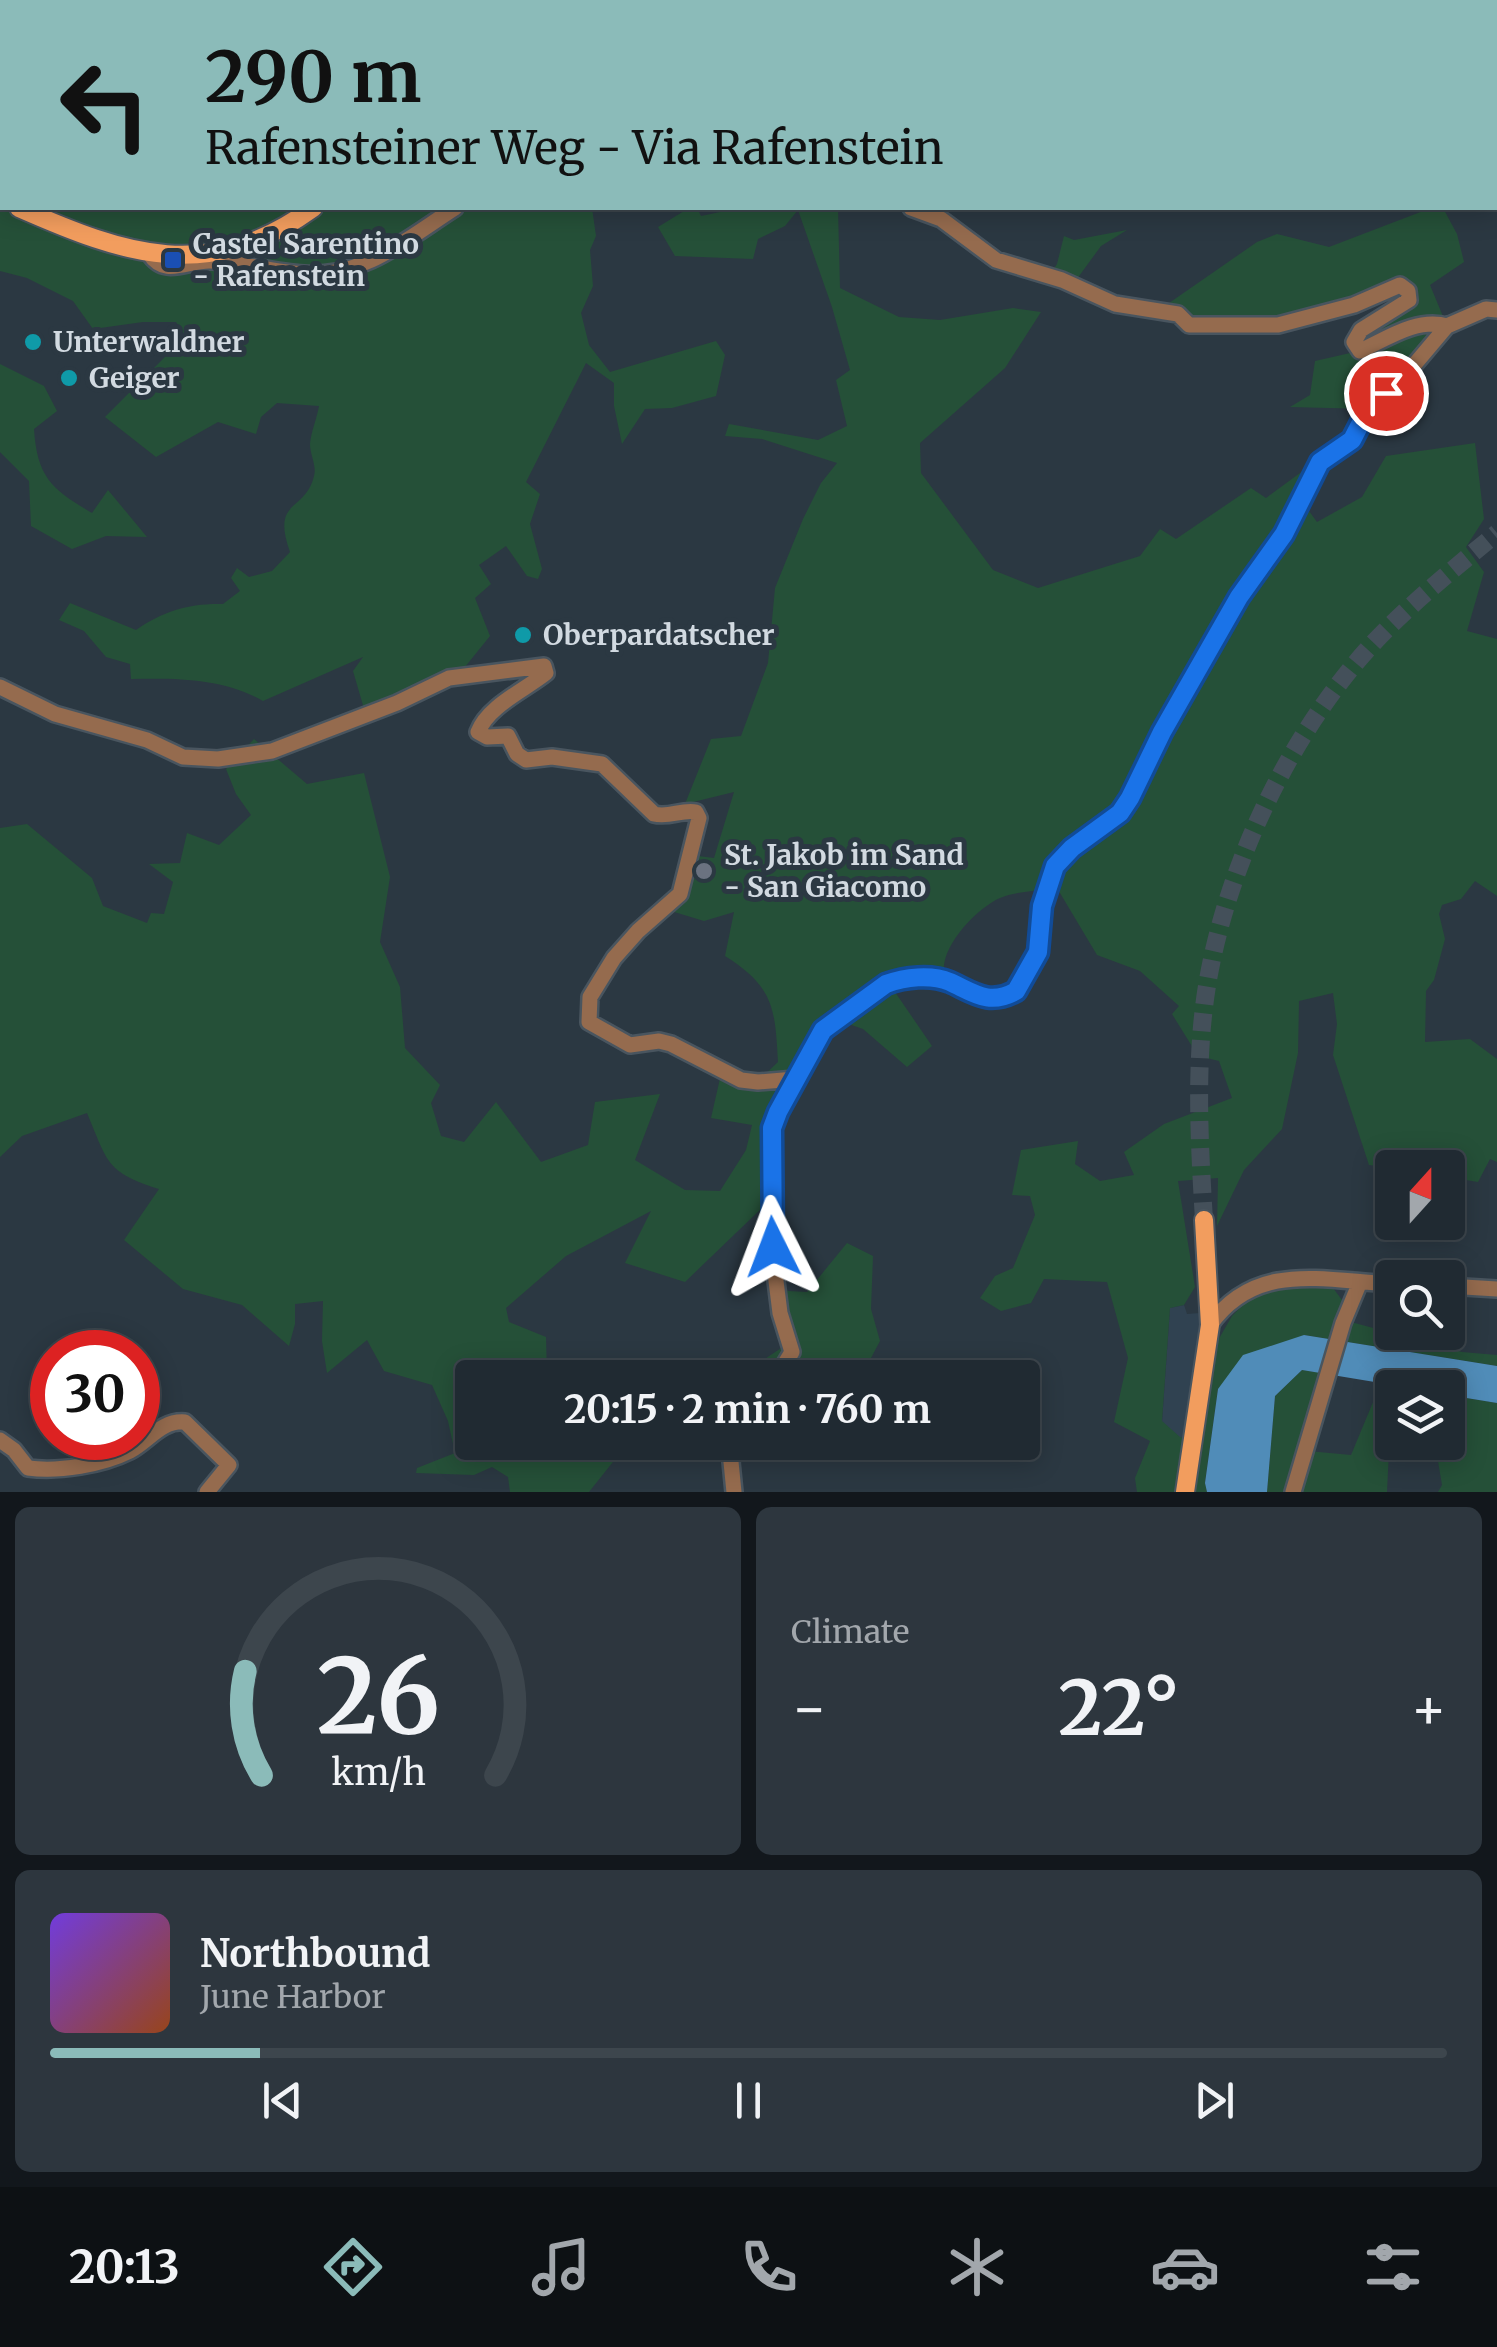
<!DOCTYPE html>
<html lang="en">
<head>
<meta charset="utf-8">
<style>
	body { margin:0; font-family:Merriweather,serif; background:#2d363e; color:#f1f3f6; height:100vh; display:flex; flex-direction:column; font-size:38px; white-space:nowrap }
	* { box-sizing:border-box; margin:0 }
	p { font-size:32px; color:#a2a7ac }
	.icon { flex:none; width:55px; height:55px; fill:none; stroke:currentColor; stroke-width:2; stroke-linecap:round; stroke-linejoin:round }
	.map { position:relative; height:1492px; overflow:hidden }
	.panel { display:flex; flex-direction:column; gap:15px; padding:15px; background:#12171c; flex:1 }
	.panel>* { flex:none }
	.guide { position:absolute; left:0px; top:0px; width:1498px; height:210px; box-shadow:0 5px 25px #0003,0 0 0 2px #3d464d; background:#8bbbb9; color:#111; overflow:hidden }
	.needle { width:65px; rotate:21deg }
	.controls { position:absolute; left:1375px; top:1150px; display:grid; gap:20px }
	.controls a { display:grid; place-items:center; width:90px; height:90px; border-radius:10px; background:#202a32; box-shadow:0 5px 25px #0003,0 0 0 2px #3d464d; font-size:50px }
	.speed { position:absolute; left:30px; top:1330px; display:flex; gap:20px; font-size:50px; font-weight:700; text-align:center }
	.speed>* { display:grid; place-content:center; width:130px; height:130px; border-radius:50%; background:#202a32; box-shadow:0 5px 25px #0003,0 0 0 2px #3d464d; line-height:1 }
	.speed .limit { border:15px solid #d22; background:#fff; color:#111 }
	.pin { position:absolute; display:grid; place-items:center; width:85px; height:85px; color:#fff; margin:-42px; border:5px solid #fff; border-radius:50%; box-shadow:0 2px 10px #0007 }
	.me { position:absolute; width:110px; margin:-55px; rotate:357deg; stroke-linejoin:round; filter:drop-shadow(0 0 8px #0008) }
	.turn { display:flex; align-items:center; gap:35px; height:210px; padding:0 40px; font-size:45px }
	.turn .icon { width:130px; height:130px; stroke-width:2.5 }
	.turn b { display:block; font-size:70px; line-height:85px }
	.big { font-size:75px; font-weight:700; line-height:1.1 }
	.panel .widget { flex:1; display:flex; flex-direction:column; justify-content:center; gap:15px; min-width:0; padding:0 35px; border-radius:15px; background:#2d363e }
	.panel .dial { align-items:center; gap:0 }
	.dial svg { height:260px; overflow:visible; fill:none; stroke:#3d464d; stroke-width:7; stroke-linecap:round; text-anchor:middle }
	.dial text { fill:#f1f3f6; stroke:none }
	.song { display:flex; align-items:center; gap:30px }
	.cover { width:120px; height:120px; border-radius:15px; background:linear-gradient(135deg,hsl(260 70% 55%),hsl(20 70% 35%)) }
	.played { height:10px; border-radius:5px; background:linear-gradient(90deg,#8bbbb9 15%,#3d464d 15%) }
	.keys { display:flex; justify-content:space-around; direction:ltr }
	.heat { display:flex; justify-content:space-between; align-items:center; font-size:55px; direction:ltr }
	.panel .tiles { flex:1; display:grid; gap:15px; grid-template-columns:1fr 1fr }
	.widget:last-child { grid-column:span 2 }
	.trip { position:absolute; left:455px; top:1360px; width:585px; height:100px; border-radius:10px; background:#202a32; box-shadow:0 5px 25px #0003,0 0 0 2px #3d464d; font-weight:700; line-height:100px; text-align:center }
	.tab-bar { display:flex; height:160px; justify-content:space-around; align-items:center; background:#0d1114; color:#a2a7ac }
	.tab-bar .icon { width:70px; height:70px }
	.tab-bar .selected { color:#8bbbb9 }
	.tab-bar b { font-size:45px; color:#f1f3f6 }
	.map>svg:first-child { display:block }
	.built { fill:#304251 }
	.green { fill:#255038 }
	.water { fill:#508cb8 }
	.lines { fill:none; stroke-linecap:round; stroke-linejoin:round }
	.major-tunnel { stroke:#44505a; stroke-width:18; stroke-dasharray:18 9; stroke-linecap:butt }
	.minor-casing { stroke:#49555f; stroke-width:20 }
	.major-casing { stroke:#49555f; stroke-width:22 }
	.minor { stroke:#956b4e; stroke-width:15 }
	.major { stroke:#f29d5e; stroke-width:18 }
	.route-casing { stroke:#114b97; stroke-width:25 }
	.route { stroke:#1a73e8; stroke-width:18 }
	.transit-dot { fill:#1a4fb4; stroke:#2b3842; stroke-width:4 }
	.culture-dot { fill:#0f9aa8; stroke:#2b3842; stroke-width:4 }
	.worship-dot { fill:#6b7280; stroke:#2b3842; stroke-width:4 }
	.labels { text-anchor:middle; stroke-width:10; stroke-linejoin:round; paint-order:stroke }
	.poi-label { font-size:28px; font-weight:bold; fill:#d2dae1; stroke:#2b3842; text-anchor:start }
</style>
</head>
<body>
<div class="map">
<svg width="1497" height="1492" viewBox="0 0 1497 1492">
	<rect width="100%" height="100%" fill="#2b3842"/>
	<path class="built" d="M1184,1305L1187,1314L1200,1313L1190,1440L1180,1438L1162,1422L1170,1308Z"/>
	<path class="green" d="M0,0H149L2,2V208H592L596,236L590,250L593,286L581,313L589,345L610,372L716,341L725,355L716,396L672,408L645,409L622,444L614,406V383L586,363L526,482L540,494L530,524L542,569L538,579L527,576L506,546L479,565L491,584L475,598L490,636L452,683L367,719L353,671L363,657L263,701C223,678 177,678 131,679L130,664L106,657L84,631L59,620L70,603L136,630C163,611 190,603 223,604L240,591L231,578L237,568L249,577L272,571L290,552C271,498 305,513 314,476C317,466 310,455 310,444C311,432 317,418 319,406L277,403L261,417L256,434L218,422L156,457L105,417L185,337L176,322H143L93,329L73,301L27,278L0,271Z
		M356,0H1372L1369,2Z
		M689,208H697L701,216L725,211L726,208H838L840,288L899,317L940,320L1013,308L1041,312L1005,368L920,443L921,473L993,570L1038,588L1140,556L1160,529L1176,539L1251,488L1266,498L1315,462L1304,504L1317,522L1362,497L1386,456L1475,443L1484,519L1466,547L1484,572L1467,631L1497,639V896L1475,881L1461,899L1442,905L1439,914L1445,939L1434,980L1426,991L1425,1042L1470,1039L1497,1059V1162L1490,1159L1478,1182L1448,1177V1168H1392L1369,1165L1333,1055L1337,1024L1333,993L1299,1001L1298,1053L1282,1129L1244,1170L1217,1226L1218,1178L1178,1181L1195,1287L1184,1305L1170,1308L1162,1421L1180,1437L1190,1440L1180,1492H1137L1135,1478L1150,1441L1114,1422L1128,1358L1107,1282L1044,1279L1031,1303L1001,1311L980,1298L995,1276L1013,1268L1035,1215L1030,1196L1012,1195L1021,1150L1078,1141L1075,1164L1100,1181L1134,1175L1124,1152L1164,1124L1232,1098L1219,1061L1198,1056L1172,1014L1179,1006L1140,971L1097,955L1057,888C1040,891 1016,891 1000,898C977,908 941,946 944,972L933,982L895,992L932,1046L907,1067L863,1029L843,1022L826,1036L782,1115L778,1184L780,1280L788,1291L807,1292L847,1243L873,1256L871,1309L880,1341L863,1373L854,1378L737,1377L786,1345L766,1204L685,1282L625,1263L651,1211L566,1256L506,1308L509,1322L546,1337L547,1377L472,1378V1442L628,1443L589,1492H510L508,1477L492,1467L474,1475L416,1473L417,1468L455,1453L448,1421L432,1385L384,1371L367,1340L327,1373L322,1341L323,1301L295,1304V1324L289,1346L242,1305L183,1289L124,1240L159,1189C106,1172 108,1163 87,1113L22,1136L0,1157V828L27,824L92,878L103,906L147,923L151,913L164,914L173,882L149,864L180,863L187,833L219,845L251,815L236,794L226,769L254,739L307,784L364,773L390,877L380,942L400,987L405,1048L440,1085L431,1103L441,1136L464,1142L496,1102L541,1162L588,1145L595,1102L660,1094L635,1160L685,1190L720,1191L746,1150L752,1125L711,1118L721,1074L759,1080L778,1062C775,1008 774,987 725,956L734,912L704,921L661,908L682,883V854L714,858L734,792L685,804L711,739L741,736L768,663L775,588L803,519L821,483L837,463L762,439L725,436L729,424L818,440L847,426L836,380L850,370L832,307L798,210L785,226L758,239L753,259L675,256L658,227Z
		M1431,208H1443L1457,234L1464,262L1430,285L1447,326L1368,409L1290,407L1310,395L1315,361L1359,351L1354,342L1408,291L1278,325L1216,324L1159,310L1257,242L1277,234L1329,247Z
		M1127,230L1101,246L1074,283L1047,279L1057,264L1064,236L1074,240Z
		M0,364L44,386L57,411L34,429C37,478 53,490 92,513L108,490L147,537L106,536L72,549L31,526L29,481L0,452Z
		M1284,1284L1333,1288L1342,1300L1340,1319L1462,1352L1497,1355V1366L1304,1335L1218,1389L1205,1482L1207,1492H1186L1200,1440L1217,1342L1232,1316L1251,1297Z
		M1302,1370L1322,1373L1287,1492H1267L1275,1396Z
		M1381,1383L1405,1387L1392,1388L1387,1492H1297L1308,1451L1351,1455Z
		M1448,1395L1497,1403V1492H1438L1442,1485L1435,1443L1448,1442Z"/>
	<path class="water" d="M1304,1335L1497,1366V1403L1448,1395V1388L1405,1387L1302,1370L1275,1396L1267,1492H1207L1205,1483L1218,1389L1243,1355Z"/>
	<g class="lines">
		<path class="major-tunnel" d="M1204,1220C1199,1138 1194,1050 1210,969C1234,846 1303,709 1393,623C1426,591 1462,562 1497,533"/>
		<g class="minor-casing">
			<path id="minor" d="M1447,2L1450,0
				M911,208L941,219L996,260L1062,280L1115,304L1178,314L1189,325H1278L1354,305L1400,285L1408,291L1409,300L1361,330L1354,342L1360,351C1386,339 1418,317 1447,326
				M149,253C165,279 189,259 212,261C243,263 273,272 304,274C363,278 408,238 455,208
				M0,687L55,714L147,740L183,757L218,759L272,751L397,703L449,678L544,666L546,673C525,690 488,706 478,732L487,737L508,736L517,754L526,760L552,757L602,764L654,814C669,818 682,809 696,812L699,818L680,894L638,931L614,958L590,997L589,1022L630,1045L659,1041L671,1044L741,1080L758,1082L795,1079
				M1448,1286L1497,1289
				M1210,1325C1256,1260 1325,1281 1392,1284
				M776,1378L792,1352L780,1313L776,1281L771,1208L774,1122L823,1030L886,983C905,977 931,974 950,982C974,993 990,1006 1017,991L1038,952L1042,906L1055,865L1071,847L1120,813L1131,799L1162,732L1239,597L1285,535L1320,462L1352,440L1368,409L1404,377L1447,326L1486,309L1497,310
				M0,1440L14,1450L28,1468C59,1472 102,1465 130,1451C149,1441 161,1420 185,1422L229,1465L207,1492
				M734,1492L731,1462L736,1442
				M1293,1492L1343,1323L1360,1282"/>
		</g>
		<g class="major-casing">
			<path id="major" d="M538,2L541,0
				M0,199L2,200
				M19,208C126,255 208,284 313,208
				M1185,1492L1210,1325L1204,1220"/>
		</g>
		<use href="#minor" class="minor"/>
		<use href="#major" class="major"/>
	</g>
	<g class="lines">
		<g class="route-casing">
			<path id="route" d="M773,1247L772,1128L778,1112L823,1030L886,984C905,977 931,974 950,982C974,993 989,1006 1016,991L1038,952L1042,906L1055,866L1072,848L1120,813L1130,798L1162,732L1239,597L1284,534L1320,462L1352,440L1368,409L1386,393"/>
		</g>
		<use href="#route" class="route"/>
	</g>
	<rect class="transit-dot" x="163" y="250" width="20" height="20" rx="5"/>
	<g class="culture-dot">
		<circle cx="33" cy="342" r="10"/>
		<circle cx="69" cy="378" r="10"/>
		<circle cx="523" cy="635" r="10"/>
	</g>
	<circle class="worship-dot" cx="704" cy="871" r="10"/>
	<g class="labels">
		<g class="poi-label">
			<text x="193" y="254">Castel Sarentino<tspan x="193" dy="32">- Rafenstein</tspan></text>
			<text x="53" y="352">Unterwaldner</text>
			<text x="89" y="388">Geiger</text>
			<text x="543" y="645">Oberpardatscher</text>
			<text x="724" y="865">St. Jakob im Sand<tspan x="724" dy="32">- San Giacomo</tspan></text>
		</g>
	</g>
</svg>
<div class="controls">
<a><svg class="needle" viewBox="-14 -14 28 28"><path d="M0-13l5 13h-10z" fill="#e53935"/><path d="M0 13l5-13h-10z" fill="#a2a7ac"/></svg></a>
<a><svg class="icon" aria-label="search" viewBox="0 0 24 24"><circle cx="10" cy="10" r="6"/><path d="M15 15l6 6"/></svg></a>
<a><svg class="icon" aria-label="layers" viewBox="0 0 24 24"><path d="M12 4l9 5-9 5-9-5zM3 14l9 5 9-5"/></svg></a>
</div>
<div class="speed"><div class="limit">30</div></div>
<div class="pin" style="left:1386px;top:393px;background:#d93025"><svg class="icon" aria-label="arrive" viewBox="0 0 24 24"><path d="M6 21V4h12l-3 4 3 4H6"/></svg></div>
<svg class="me" style="left:773px;top:1247px" viewBox="-20 -20 40 40"><path d="M0-17L14 15 0 8-14 15z" fill="#1a73e8" stroke="#fff" stroke-width="4"/></svg>
<div class="trip">20:15 · 2 min · 760 m</div>
<div class="guide">
<div class="turn"><svg class="icon" aria-label="left" viewBox="0 0 24 24"><path d="M17 20v-9H6M10 6l-5 5 5 5"/></svg><div><b>290 m</b>Rafensteiner Weg - Via Rafenstein</div></div>
</div>
</div>
<section class="panel">
<div class="tiles">
<div class="widget dial"><svg viewBox="0 0 100 80">
<path d="M14 69A42 42 0 1 1 86 69"/>
<path d="M14 69A42 42 0 0 1 9 37" stroke="#8bbbb9"/>
<text x="50" y="56" font-size="32" font-weight="700">26</text>
<text x="50" y="72" font-size="11">km/h</text>
</svg></div>
<div class="widget"><p>Climate</p>
<div class="heat"><a>−</a><b class="big">22°</b><a>+</a></div>
</div>
<div class="widget">
<div class="song"><i class="cover"></i><div><b>Northbound</b><p>June Harbor</p></div></div>
<div class="played"></div>
<div class="keys"><svg class="icon" aria-label="previous" viewBox="0 0 24 24"><path d="M18 5L8 12l10 7zM5 5v14"/></svg><svg class="icon" aria-label="pause" viewBox="0 0 24 24"><path d="M8 5v14M16 5v14"/></svg><svg class="icon" aria-label="next" viewBox="0 0 24 24"><path d="M6 5l10 7-10 7zM19 5v14"/></svg></div>
</div>
</div>
</section>
<nav class="tab-bar">
<b>20:13</b>
<svg class="icon selected" aria-label="directions" viewBox="0 0 24 24"><path d="M12 3l9 9-9 9-9-9zM9 14v-3h6M13 9l2 2-2 2"/></svg>
<svg class="icon" aria-label="music" viewBox="0 0 24 24"><path d="M9 18V5l10-2v13"/><circle cx="6" cy="18" r="3"/><circle cx="16" cy="16" r="3"/></svg>
<svg class="icon" aria-label="phone" viewBox="0 0 24 24"><path d="M5 4h4l2 5-3 2q2 4 5 5l2-3 5 2v4C11 20 4 13 5 4z"/></svg>
<svg class="icon" aria-label="climate" viewBox="0 0 24 24"><path d="M12 3v18M4 7l16 10M4 17L20 7"/></svg>
<svg class="icon" aria-label="car" viewBox="0 0 24 24"><path d="M5 17H2v-5l4-1 3-4h7l3 4 3 1v5h-3M9 17h6M6 11h13"/><circle cx="7" cy="17" r="2"/><circle cx="17" cy="17" r="2"/></svg>
<svg class="icon" aria-label="filters" viewBox="0 0 24 24"><path d="M4 7h16M4 17h16"/><circle cx="9" cy="7" r="2"/><circle cx="15" cy="17" r="2"/></svg>
</nav>
</body>
</html>
